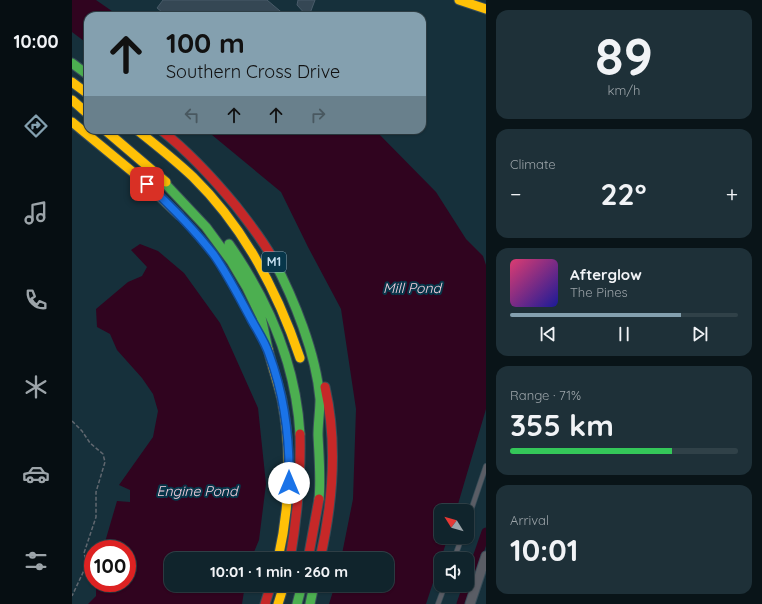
<!DOCTYPE html>
<html lang="en">
<head>
<meta charset="utf-8">
<style>
	body { margin:0; font-family:Quicksand,sans-serif; background:#1e3038; color:#f1f3f6; height:100vh; display:flex; flex-direction:column; font-size:15px; white-space:nowrap }
	* { box-sizing:border-box; margin:0 }
	p { font-size:13px; color:#9ca4a9 }
	.icon { flex:none; width:22px; height:22px; fill:none; stroke:currentColor; stroke-width:2; stroke-linecap:round; stroke-linejoin:round }
	.map { position:relative; flex:1; overflow:hidden }
	.drawer { display:flex; flex-direction:column; gap:10px; padding:10px; background:#091418; width:276px }
	.drawer>* { flex:none }
	.banner { position:absolute; left:12px; top:12px; width:342px; height:122px; border-radius:12px; box-shadow:0 1px 3px #0004,0 0 0 1px #304148; background:#84a0af; color:#111; overflow:hidden }
	.needle { width:26px; rotate:307deg }
	.controls { position:absolute; left:362px; top:504px; display:grid; gap:8px }
	.controls a { display:grid; place-items:center; width:40px; height:40px; border-radius:8px; background:#10242c; box-shadow:0 1px 3px #0004,0 0 0 1px #304148; font-size:20px }
	.speed { position:absolute; left:12px; top:540px; display:flex; gap:8px; font-size:20px; font-weight:700; text-align:center }
	.speed>* { display:grid; place-content:center; width:52px; height:52px; border-radius:50%; background:#10242c; box-shadow:0 1px 3px #0004,0 0 0 1px #304148; line-height:1 }
	.speed .limit { border:6px solid #d22; background:#fff; color:#111 }
	.pin { position:absolute; display:grid; place-items:center; width:34px; height:34px; color:#fff; margin:-17px; border-radius:8px; box-shadow:0 2px 6px #0006 }
	.me { position:absolute; width:44px; margin:-22px; rotate:0deg; stroke-linejoin:round; filter:drop-shadow(0 0 3px #0008) }
	.turn { display:flex; align-items:center; gap:14px; height:84px; padding:0 16px; font-size:18px }
	.turn .icon { width:52px; height:52px; stroke-width:2.5 }
	.turn b { display:block; font-size:28px; line-height:34px }
	.lanes { display:flex; align-items:center; height:38px; padding:0 16px; background:#0003; justify-content:center; gap:20px; direction:ltr }
	.lanes .off { opacity:.35 }
	.big { font-size:30px; font-weight:800; line-height:1.1 }
	.drawer .card { flex:1; display:flex; flex-direction:column; justify-content:center; gap:6px; min-width:0; padding:0 14px; border-radius:12px; background:#1e3038 }
	.drawer .dial { align-items:center; gap:0 }
	.dial b { font-size:52px; line-height:1 }
	.song { display:flex; align-items:center; gap:12px }
	.cover { width:48px; height:48px; border-radius:6px; background:linear-gradient(135deg,hsl(340 70% 55%),hsl(240 70% 35%)) }
	.played { height:4px; border-radius:2px; background:linear-gradient(90deg,#84a0af 75%,#304148 75%) }
	.keys { display:flex; justify-content:space-around; direction:ltr }
	.heat { display:flex; justify-content:space-between; align-items:center; font-size:22px; direction:ltr }
	.charge { height:6px; border-radius:3px; background:linear-gradient(90deg,#34c759 71%,#304148 0) }
	.trip { position:absolute; left:92px; top:552px; width:230px; height:40px; border-radius:12px; background:#10242c; box-shadow:0 1px 3px #0004,0 0 0 1px #304148; font-weight:800; line-height:40px; text-align:center }
	main { display:flex; flex:1; min-height:0 }
	.dock { display:flex; flex-direction:column; width:72px; justify-content:space-around; align-items:center; background:#060e12; color:#9ca4a9 }
	.dock .icon { width:28px; height:28px }
	.dock .selected { color:#84a0af }
	.dock b { font-size:18px; color:#f1f3f6 }
	.map>svg:first-child { display:block }
	.water { fill:#30041f }
	.lines { fill:none; stroke-linecap:round; stroke-linejoin:round }
	.canal { stroke:#30041f; stroke-width:9 }
	.building { fill:#354754; stroke:#495b69 }
	.lane-casing { stroke:#384d58; stroke-width:6 }
	.street-casing { stroke:#384d58; stroke-width:11 }
	.fast-casing { stroke:#384d58; stroke-width:11 }
	.slow-casing { stroke:#384d58; stroke-width:11 }
	.jam-casing { stroke:#384d58; stroke-width:11 }
	.path { stroke:#616870; stroke-width:1.5; stroke-dasharray:4 2; stroke-linecap:butt }
	.lane { stroke:#5a5d65; stroke-width:4.5 }
	.street { stroke:#5a5d65; stroke-width:9 }
	.fast { stroke:#4caf50; stroke-width:9 }
	.slow { stroke:#ffc107; stroke-width:9 }
	.jam { stroke:#c62828; stroke-width:9 }
	.route-casing { stroke:#114b97; stroke-width:10 }
	.route { stroke:#1a73e8; stroke-width:7 }
	.labels { text-anchor:middle; stroke-width:4; stroke-linejoin:round; paint-order:stroke }
	.shield { fill:#07364a; stroke:#88aabc; stroke-width:1 }
	.shield-label { font-size:12px; font-weight:bold; fill:#c0dced }
	.water-label { font-size:14px; font-style:italic; fill:#f7d1df; stroke:#07364a }
</style>
</head>
<body>
<main>
<nav class="dock">
<b>10:00</b>
<svg class="icon selected" aria-label="directions" viewBox="0 0 24 24"><path d="M12 3l9 9-9 9-9-9zM9 14v-3h6M13 9l2 2-2 2"/></svg>
<svg class="icon" aria-label="music" viewBox="0 0 24 24"><path d="M9 18V5l10-2v13"/><circle cx="6" cy="18" r="3"/><circle cx="16" cy="16" r="3"/></svg>
<svg class="icon" aria-label="phone" viewBox="0 0 24 24"><path d="M5 4h4l2 5-3 2q2 4 5 5l2-3 5 2v4C11 20 4 13 5 4z"/></svg>
<svg class="icon" aria-label="climate" viewBox="0 0 24 24"><path d="M12 3v18M4 7l16 10M4 17L20 7"/></svg>
<svg class="icon" aria-label="car" viewBox="0 0 24 24"><path d="M5 17H2v-5l4-1 3-4h7l3 4 3 1v5h-3M9 17h6M6 11h13"/><circle cx="7" cy="17" r="2"/><circle cx="17" cy="17" r="2"/></svg>
<svg class="icon" aria-label="filters" viewBox="0 0 24 24"><path d="M4 7h16M4 17h16"/><circle cx="9" cy="7" r="2"/><circle cx="15" cy="17" r="2"/></svg>
</nav>
<div class="map">
<svg width="414" height="604" viewBox="0 0 414 604">
	<rect width="100%" height="100%" fill="#16303b"/>
	<path class="water" d="M0,0H24L47,16H16V44L0,32Z
		M134,130H303L364,192L394,239L411,256L414,265V409L384,511H369V537H376L354,604H257L263,585H315V559H269L281,499L284,409L269,309L236,247L209,192Z
		M68,244L86,251L112,273L148,323L186,408L194,484L187,540L179,559H99V585H173L170,604H16L24,596V583H55V549H31L45,501L58,502V490L47,485L81,437L86,411L81,394L70,378L45,350L38,334L25,327L24,309L56,282L70,276L75,267L59,250Z"/>
	<g class="lines">
		<path class="canal" d="M389,604L414,532"/>
	</g>
	<path class="building" d="M91,0H195L214,16H95L85,8Z
		M226,0H243L237,16H235L225,5Z"/>
	<g class="lines">
		<g class="lane-casing">
			<path id="lane" d="M395,522L414,466
				M382,559L390,537
				M366,604L373,585"/>
		</g>
		<g class="street-casing">
			<path id="street" d="M398,604L414,556"/>
		</g>
		<g class="fast-casing">
			<path id="fast" d="M0,63L16,75
				M86,176L134,227L159,261L175,288L189,317L196,349
				M157,244C196,300 224,365 228,434
				M201,259C222,299 244,353 248,399C248,411 246,423 246,435C247,457 249,478 247,499
				M225,604L230,585
				M238,604L242,585"/>
		</g>
		<g class="slow-casing">
			<path id="slow" d="M387,0L414,9
				M0,82L16,94
				M0,100L16,114
				M0,122L68,178L107,215
				M33,130L94,182
				M65,130C84,145 103,160 121,177C172,227 205,290 228,358
				M196,349C200,366 206,383 210,400C220,453 218,506 206,559
				M206,604L212,585"/>
		</g>
		<g class="jam-casing">
			<path id="jam" d="M89,130C117,152 141,178 164,206C177,223 191,240 201,259
				M218,559C225,518 229,476 228,434
				M236,559L247,499
				M248,559C261,502 266,444 253,387
				M193,604L199,585"/>
		</g>
		<path class="path" d="M0,421L10,431L18,443L31,454L33,462L24,492V517L12,553L15,564L0,596"/>
		<use href="#lane" class="lane"/>
		<use href="#street" class="street"/>
		<use href="#fast" class="fast"/>
		<use href="#slow" class="slow"/>
		<use href="#jam" class="jam"/>
	</g>
	<g class="lines">
		<g class="route-casing">
			<path id="route" d="M75,184C99,206 122,229 142,255C156,275 167,297 179,319C185,330 193,342 197,354C212,394 218,440 217,483"/>
		</g>
		<use href="#route" class="route"/>
	</g>
	<g class="labels">
		<rect class="shield" x="190" y="252" width="24" height="20" rx="3"/>
		<g class="shield-label">
			<text x="202" y="266">M1</text>
		</g>
		<g class="water-label">
			<text x="340" y="293">Mill Pond</text>
			<text x="125" y="496">Engine Pond</text>
		</g>
	</g>
</svg>
<div class="controls">
<a><svg class="needle" viewBox="-14 -14 28 28"><path d="M0-13l5 13h-10z" fill="#e53935"/><path d="M0 13l5-13h-10z" fill="#9ca4a9"/></svg></a>
<a><svg class="icon" aria-label="sound" viewBox="0 0 24 24"><path d="M4 9h4l5-4v14l-5-4H4zM17 9q2 3 0 6"/></svg></a>
</div>
<div class="speed"><div class="limit">100</div></div>
<div class="pin" style="left:75px;top:184px;background:#d93025"><svg class="icon" aria-label="arrive" viewBox="0 0 24 24"><path d="M6 21V4h12l-3 4 3 4H6"/></svg></div>
<svg class="me" style="left:217px;top:483px" viewBox="-20 -20 40 40"><circle r="19" fill="#fff"/><path d="M0-13L10 11 0 6-10 11z" fill="#1a73e8"/></svg>
<div class="trip">10:01 · 1 min · 260 m</div>
<div class="banner">
<div class="turn"><svg class="icon" aria-label="ahead" viewBox="0 0 24 24"><path d="M12 20V5M6 11l6-6 6 6"/></svg><div><b>100 m</b>Southern Cross Drive</div></div>
<div class="lanes"><svg class="icon off" aria-label="left" viewBox="0 0 24 24"><path d="M17 20v-9H6M10 6l-5 5 5 5"/></svg><svg class="icon" aria-label="ahead" viewBox="0 0 24 24"><path d="M12 20V5M6 11l6-6 6 6"/></svg><svg class="icon" aria-label="ahead" viewBox="0 0 24 24"><path d="M12 20V5M6 11l6-6 6 6"/></svg><svg class="icon off" aria-label="right" viewBox="0 0 24 24"><path d="M7 20v-9h11M14 6l5 5-5 5"/></svg></div>
</div>
</div>
<section class="drawer">
<div class="card dial"><b>89</b><p>km/h</p></div>
<div class="card"><p>Climate</p>
<div class="heat"><a>−</a><b class="big">22°</b><a>+</a></div>
</div>
<div class="card">
<div class="song"><i class="cover"></i><div><b>Afterglow</b><p>The Pines</p></div></div>
<div class="played"></div>
<div class="keys"><svg class="icon" aria-label="previous" viewBox="0 0 24 24"><path d="M18 5L8 12l10 7zM5 5v14"/></svg><svg class="icon" aria-label="pause" viewBox="0 0 24 24"><path d="M8 5v14M16 5v14"/></svg><svg class="icon" aria-label="next" viewBox="0 0 24 24"><path d="M6 5l10 7-10 7zM19 5v14"/></svg></div>
</div>
<div class="card"><p>Range · 71%</p><b class="big">355 km</b><div class="charge"></div></div>
<div class="card"><p>Arrival</p><b class="big">10:01</b></div>
</section>
</main>
</body>
</html>
